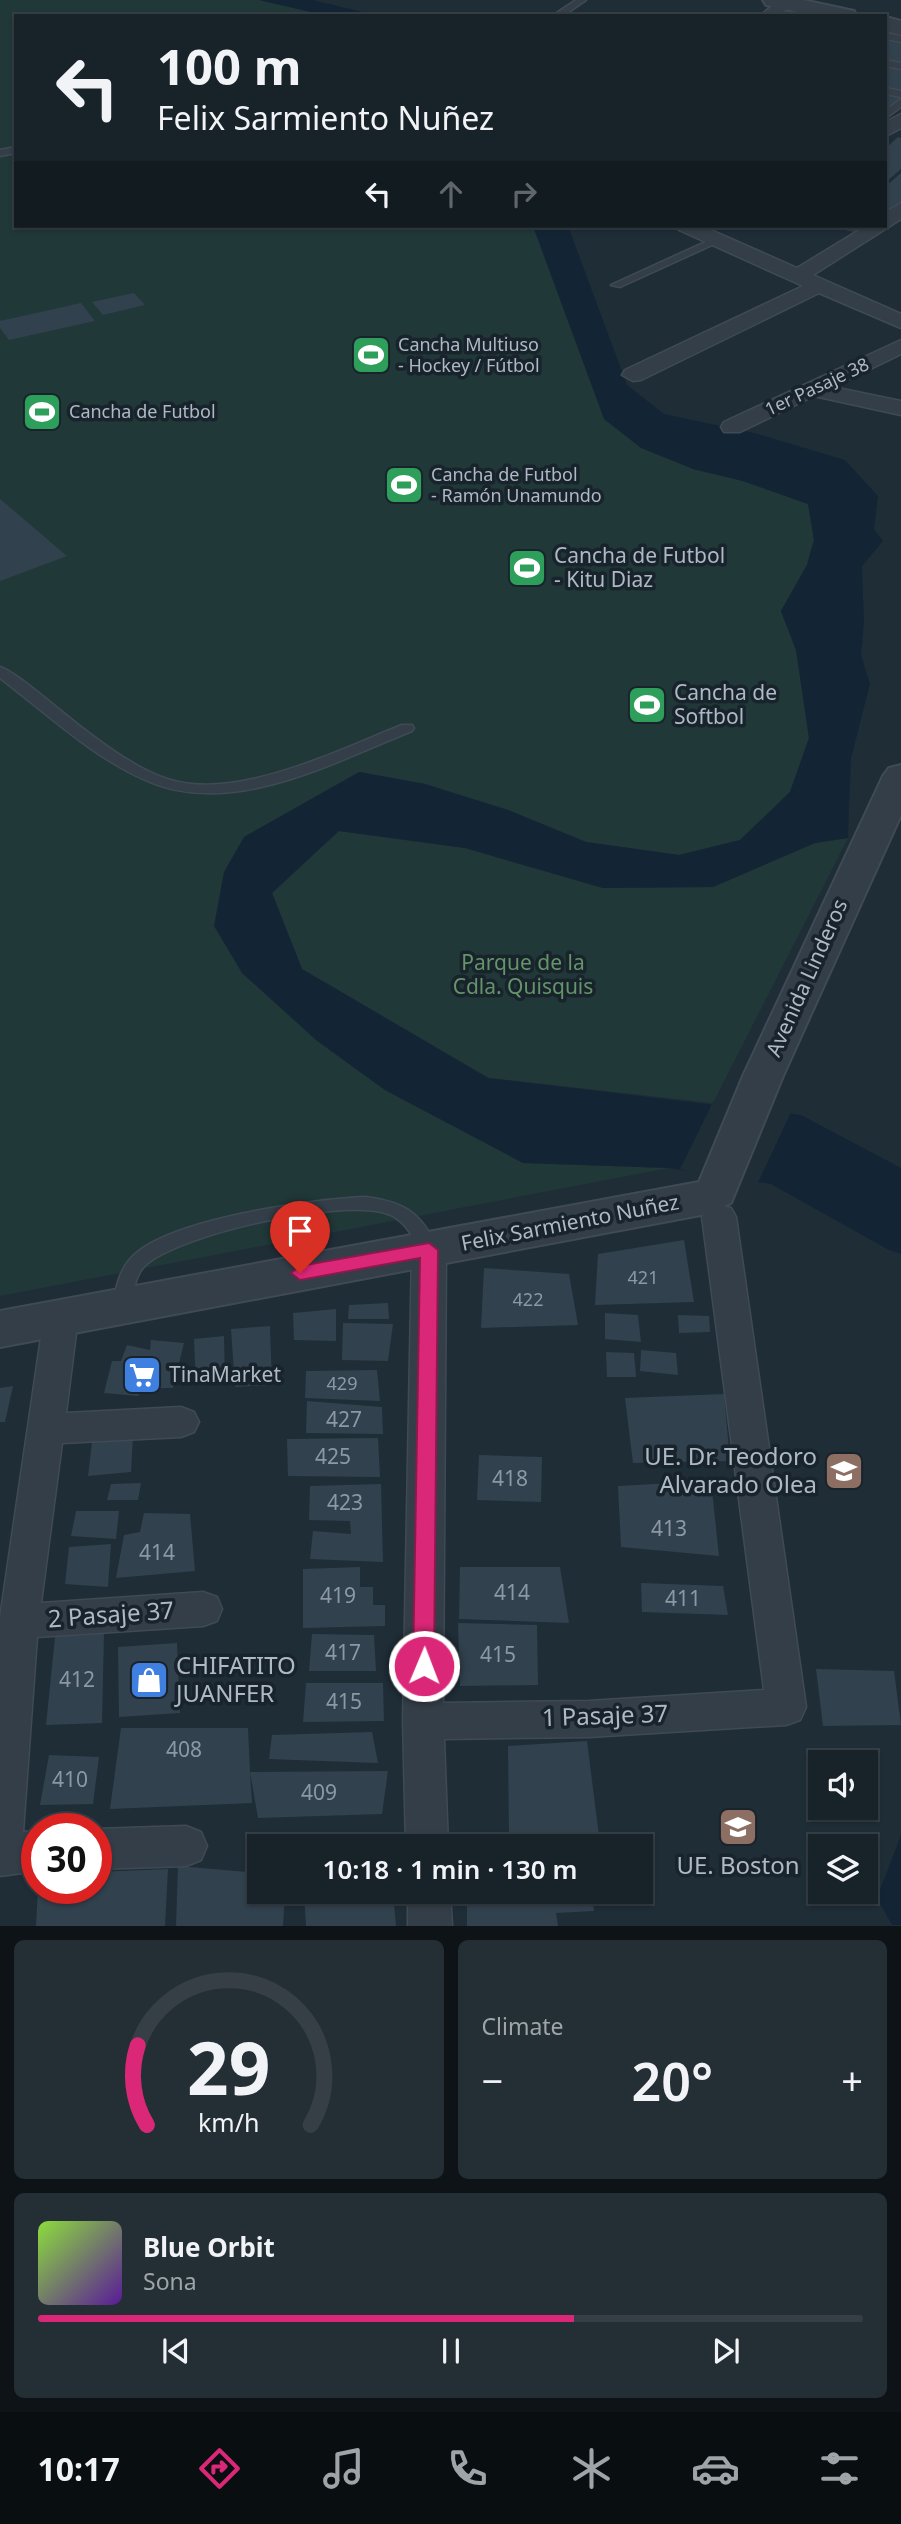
<!DOCTYPE html>
<html lang="en">
<head>
<meta charset="utf-8">
<style>
	body { margin:0; font-family:"Noto Sans",sans-serif; background:#242f35; color:#f1f3f6; height:100vh; display:flex; flex-direction:column; font-size:26px; white-space:nowrap }
	* { box-sizing:border-box; margin:0 }
	p { font-size:23px; color:#9ea4a8 }
	.icon { flex:none; width:38px; height:38px; fill:none; stroke:currentColor; stroke-width:2; stroke-linecap:round; stroke-linejoin:round }
	.map { position:relative; height:1926px; overflow:hidden }
	.details { display:flex; flex-direction:column; gap:14px; padding:14px; background:#0d1317; flex:1 }
	.details>* { flex:none }
	.guide { position:absolute; left:14px; top:14px; width:873px; height:214px; border-radius:0px; box-shadow:0 2px 5px #0004,0 0 0 2px #363f46; background:#172229; color:#f1f3f6; overflow:hidden }
	.fabs { position:absolute; left:808px; top:1750px; display:grid; gap:14px }
	.fabs a { display:grid; place-items:center; width:70px; height:70px; border-radius:0px; background:#172229; box-shadow:0 2px 5px #0004,0 0 0 2px #363f46; font-size:35px }
	.speed { position:absolute; left:21px; top:1813px; display:flex; gap:14px; font-size:35px; font-weight:700; text-align:center }
	.speed>* { display:grid; place-content:center; width:91px; height:91px; border-radius:50%; background:#172229; box-shadow:0 2px 5px #0004,0 0 0 2px #363f46; line-height:1 }
	.speed .limit { border:10px solid #d22; background:#fff; color:#111 }
	.pin { position:absolute; display:grid; place-items:center; width:60px; height:60px; color:#fff; margin:-72px -30px; border-radius:50% 50% 50% 0; rotate:-45deg; box-shadow:0 0 7px #0007 }
	.pin .icon { rotate:45deg }
	.me { position:absolute; width:77px; margin:-38px; rotate:1deg; stroke-linejoin:round; filter:drop-shadow(0 0 5px #0008) }
	.turn { display:flex; align-items:center; gap:24px; height:147px; padding:0 28px; font-size:32px }
	.turn .icon { width:91px; height:91px; stroke-width:2.5 }
	.turn b { display:block; font-size:49px; line-height:60px }
	.lanes { display:flex; align-items:center; height:66px; padding:0 28px; background:#0003; justify-content:center; gap:35px; direction:ltr }
	.lanes .off { opacity:.35 }
	.big { font-size:52px; font-weight:600; line-height:1.1 }
	.details .tile { flex:1; display:flex; flex-direction:column; justify-content:center; gap:10px; min-width:0; padding:0 24px; border-radius:10px; background:#242f35 }
	.details .dial { align-items:center; gap:0 }
	.dial svg { height:182px; overflow:visible; fill:none; stroke:#363f46; stroke-width:7; stroke-linecap:round; text-anchor:middle }
	.dial text { fill:#f1f3f6; stroke:none }
	.song { display:flex; align-items:center; gap:21px }
	.cover { width:84px; height:84px; border-radius:10px; background:linear-gradient(135deg,hsl(90 70% 55%),hsl(270 70% 35%)) }
	.played { height:7px; border-radius:4px; background:linear-gradient(90deg,#db2777 65%,#363f46 65%) }
	.keys { display:flex; justify-content:space-around; direction:ltr }
	.heat { display:flex; justify-content:space-between; align-items:center; font-size:38px; direction:ltr }
	.details .tiles { flex:1; display:grid; gap:14px; grid-template-columns:1fr 1fr }
	.tile:last-child { grid-column:span 2 }
	.trip { position:absolute; left:247px; top:1834px; width:406px; height:70px; border-radius:0px; background:#172229; box-shadow:0 2px 5px #0004,0 0 0 2px #363f46; font-weight:600; line-height:70px; text-align:center }
	.menu { display:flex; height:112px; justify-content:space-around; align-items:center; background:#090e10; color:#9ea4a8 }
	.menu .icon { width:49px; height:49px }
	.menu .current { color:#db2777 }
	.menu b { font-size:32px; color:#f1f3f6 }
	.map>svg:first-child { display:block }
	.green { fill:#213838 }
	.water { fill:#132534 }
	.pier { fill:#1f2d37 }
	.building { fill:#31414e }
	.lines { fill:none; stroke-linecap:round; stroke-linejoin:round }
	.service-casing { stroke:#3f4a54; stroke-width:3 }
	.minor-casing { stroke:#3f4a54; stroke-width:3 }
	.tertiary-casing { stroke:#3f4a54; stroke-width:4 }
	.service { fill:#333e48; fill-rule:evenodd }
	.minor { fill:#333e48; fill-rule:evenodd }
	.tertiary { fill:#333e48; fill-rule:evenodd }
	.route { fill:#db2777; stroke:#8e194d; stroke-width:2 }
	.labels { text-anchor:middle; stroke-width:7; stroke-linejoin:round; paint-order:stroke }
	.far-poi-label { font-size:18px; fill:#adb9c5; stroke:#18232c; text-anchor:start }
	.far-street-label { font-size:18px; fill:#adb9c5; stroke:#18232c }
	.number-label { font-size:18px; fill:#8c99a5 }
	.poi-label { font-size:21px; fill:#adb9c5; stroke:#18232c; text-anchor:start }
	.park-label { font-size:21px; fill:#649569; stroke:#18232c }
	.street-label { font-size:21px; fill:#adb9c5; stroke:#18232c }
	.near-number-label { font-size:21px; fill:#8c99a5 }
	.near-poi-label { font-size:24px; fill:#adb9c5; stroke:#18232c; text-anchor:end }
	.near-street-label { font-size:24px; fill:#adb9c5; stroke:#18232c }
</style>
</head>
<body>
<div class="map">
<svg width="901" height="1926" viewBox="0 0 901 1926">
	<rect width="100%" height="100%" fill="#1f2d37"/>
	<path class="green" d="M0,0H259L328,16H16V226H533L591,383L693,469L743,481L808,504L814,540L807,565L781,611L796,650L809,738L790,792L740,840L680,855L586,842L508,810L425,784L360,772L244,837L316,1040L385,1090L523,1163L669,1168L0,1296Z
		M338,831L465,848L603,888L713,887L815,843L848,838L713,1103L489,1078L302,969L272,893Z"/>
	<path class="water" d="M259,0H313L379,16H328Z
		M533,226H568L627,385L664,414L758,434L845,460L878,496L874,529L883,541L862,566L864,623L861,655L870,684L851,758L848,838L815,843L713,887L603,888L465,848L339,831L272,893L302,969L488,1078L801,1115L901,1168V1254L887,1249L771,1184L669,1168L523,1163L385,1090L316,1040L242,973L214,926L224,872L244,837L359,772L425,784L508,810L586,842L679,855L740,840L790,792L809,738L796,650L781,611L807,565L814,540L808,504L743,481L693,469L641,448L604,419Z
		M901,1835V1925H892L877,1898Z"/>
	<path class="pier" d="M714,1100L792,1110L757,1185L709,1178L680,1169Z"/>
	<path class="building" d="M886,30L901,33V106L886,119Z
		M898,137L901,138V169L886,182V148Z
		M901,173V206L886,218V186Z
		M824,226H870L860,233Z
		M134,293L145,305L103,315L92,302Z
		M81,303L95,321L9,340L0,328V321Z
		M0,499L67,556L0,581Z
		M684,1240L694,1302L595,1305L598,1254Z
		M484,1268L569,1274L578,1325L481,1328Z
		M388,1303L389,1319H348L349,1305Z
		M336,1309V1341L294,1340L293,1313Z
		M605,1313L638,1315L641,1342L605,1339Z
		M678,1315L709,1316L710,1332L679,1333Z
		M343,1323L393,1324L388,1361L342,1360Z
		M270,1326L272,1385L235,1387L231,1329Z
		M224,1336L225,1382L196,1385L194,1339Z
		M151,1340L184,1343L173,1388H145L138,1396L104,1393L112,1361H121L127,1345L150,1350Z
		M641,1350L676,1353L678,1375L640,1371Z
		M606,1352L634,1353L636,1377H607Z
		M377,1370L380,1401L305,1398L306,1371Z
		M13,1386L5,1422H0V1388Z
		M724,1394L730,1461L633,1463L625,1398Z
		M307,1401L382,1407L383,1434L306,1433Z
		M93,1434L133,1435L131,1472L88,1476Z
		M378,1438L380,1477L288,1476L287,1439Z
		M479,1455L542,1457L541,1502L477,1500Z
		M711,1481L719,1556L621,1547L618,1486Z
		M141,1483L138,1500H107L111,1484Z
		M381,1484L383,1562L310,1559L313,1531L351,1534L350,1521L309,1520L310,1486Z
		M76,1511H119L116,1539L71,1536Z
		M144,1513L190,1514L195,1571L116,1578L124,1535L140,1532Z
		M111,1544L108,1587L65,1584L69,1547Z
		M360,1567V1587H373V1605H385V1626L303,1628V1569Z
		M460,1567H560L569,1623L459,1619Z
		M641,1583L723,1586L728,1615L642,1612Z
		M458,1623L537,1625L538,1685L460,1686Z
		M104,1633L102,1723L46,1725L55,1637Z
		M312,1634L374,1635L376,1671H309Z
		M177,1643L180,1713L119,1717L118,1647Z
		M816,1669L894,1671L901,1725L823,1726Z
		M306,1683H383L384,1721L303,1722Z
		M121,1728H248L250,1772L388,1771L382,1814L258,1818L250,1772L252,1803L110,1809Z
		M372,1732L378,1763L269,1759L272,1735Z
		M587,1741L599,1836H509L508,1746Z
		M49,1755L99,1757L93,1804L40,1805Z
		M550,1841V1846H475V1844Z
		M178,1866L259,1873V1892H285L283,1926H176Z
		M168,1869L165,1926H36L38,1888H96V1872Z
		M304,1892H393L396,1926H306Z
		M467,1892H592L594,1911L556,1913L558,1926H467Z"/>
	<g class="lines">
		<g class="service-casing">
			<path id="service" d="M576,0H586L563,16H552Z
				M886,33L901,36V42L886,39Z
				M886,60L901,63V69L886,66Z
				M886,88L901,91V97L886,94Z
				M901,99V107L886,118V110Z
				M16,147V153L0,156V150Z
				M714,238L723,240L620,287L611,285Z
				M0,667C17,672 67,717 85,730C110,749 138,769 167,779C236,802 338,750 402,725H412L414,728L412,731C332,763 229,820 143,779C90,755 46,713 0,678Z
				M365,1197C405,1202 422,1213 438,1250L435,1255L429,1257L423,1255C413,1238 406,1219 385,1213C338,1199 186,1233 148,1263C132,1275 136,1295 127,1311L121,1313L115,1311L112,1306C116,1289 119,1270 132,1257C169,1219 312,1199 365,1197Z"/>
		</g>
		<g class="minor-casing">
			<path id="minor" d="M779,0H791L793,3L779,16H760Z
				M901,114V128L886,136V122Z
				M901,203V219L813,275L901,314V328L819,293L641,380L633,381L622,375L625,370L803,286L679,230L676,226H702L797,268L866,226H886V212Z
				M901,340V354L833,387L901,401V415L814,396L740,432H724L721,427L724,422Z
				M719,1205L731,1208L736,1217L806,1707L800,1720L786,1725L589,1737L444,1739L448,1846H406L403,1721L412,1250L417,1241L429,1237L441,1241L446,1250L443,1703L589,1701L764,1690L702,1217L707,1208Z
				M61,1304L73,1307L78,1317L66,1413L181,1407L194,1412L199,1422L194,1432L181,1437L62,1443L41,1603L203,1592L217,1597L222,1609L217,1621L203,1626L37,1637L23,1832L37,1831V1871L0,1876V1618L44,1317L49,1307Z
				M186,1826L201,1832L207,1846L201,1860L186,1866L96,1869V1829Z
				M408,1892H450L452,1926H408Z"/>
		</g>
		<g class="tertiary-casing">
			<path id="tertiary" d="M763,0H803L854,11L857,16H816L766,5Z
				M886,17L901,21V35L886,31Z
				M901,765V815L783,1076L731,1203L706,1214L0,1347V1311L699,1182L743,1076L883,776L889,768Z"/>
		</g>
		<use href="#service" class="service"/>
		<use href="#minor" class="minor"/>
		<use href="#tertiary" class="tertiary"/>
	</g>
	<path class="route" d="M429,1243L438,1250L434,1666L431,1672L424,1675L416,1672L413,1666L420,1258L300,1280L291,1273L300,1266Z"/>
	<defs>
		<g id="stadium-square" transform="scale(2.0125)"><rect x="-9" y="-9" width="18" height="18" rx="4" fill="#2e9e5b" stroke="#18232c"/><path d="M0-5a6.5 5 0 1 0 0 10a6.5 5 0 1 0 0-10ZM-3.5-1.8h7v3.6h-7Z" fill="#fff"/></g>
		<g id="supermarket-square" transform="scale(2.0125)"><rect x="-9" y="-9" width="18" height="18" rx="4" fill="#3f7fe0" stroke="#18232c"/><path d="M-6-5.5h2.5l.6 2H6L4.5 2H-2.5L-4.4-4H-6ZM-1.5 3.2a1.3 1.3 0 1 0 .1 0ZM3 3.2a1.3 1.3 0 1 0 .1 0Z" fill="#fff"/></g>
		<g id="school-square" transform="scale(2.0125)"><rect x="-9" y="-9" width="18" height="18" rx="4" fill="#8d6e63" stroke="#18232c"/><path d="M0-5L7-2L0 1L-7-2ZM-4 1L0 2.5L4 1V4Q0 6-4 4Z" fill="#fff"/></g>
		<g id="shop-square" transform="scale(2.0125)"><rect x="-9" y="-9" width="18" height="18" rx="4" fill="#3f7fe0" stroke="#18232c"/><path d="M-5-2.5h2.3a2.7 3.5 0 0 1 5.4 0H5L5.5 6h-11ZM-1.5-2.5h3a1.5 2.3 0 0 0-3 0Z" fill="#fff"/></g>
	</defs>
	<g fill-rule="evenodd">
		<use href="#stadium-square" x="371" y="355"/>
		<use href="#stadium-square" x="42" y="412"/>
		<use href="#stadium-square" x="404" y="485"/>
		<use href="#stadium-square" x="527" y="568"/>
		<use href="#stadium-square" x="647" y="705"/>
		<use href="#supermarket-square" x="142" y="1375"/>
		<use href="#school-square" x="844" y="1471"/>
		<use href="#shop-square" x="149" y="1680"/>
		<use href="#school-square" x="738" y="1827"/>
	</g>
	<g class="labels">
		<g class="far-poi-label">
			<text x="398" y="351">Cancha Multiuso<tspan x="398" dy="21">- Hockey / Fútbol</tspan></text>
			<text x="69" y="418">Cancha de Futbol</text>
			<text x="431" y="481">Cancha de Futbol<tspan x="431" dy="21">- Ramón Unamundo</tspan></text>
		</g>
		<g class="far-street-label">
			<text transform="translate(817 387) rotate(-25)" y="6">1er Pasaje 38</text>
		</g>
		<g class="number-label">
			<text x="643" y="1284">421</text>
			<text x="528" y="1306">422</text>
			<text x="342" y="1390">429</text>
		</g>
		<g class="poi-label">
			<text x="554" y="563">Cancha de Futbol<tspan x="554" dy="24">- Kitu Diaz</tspan></text>
			<text x="674" y="700">Cancha de<tspan x="674" dy="24">Softbol</tspan></text>
			<text x="169" y="1382">TinaMarket</text>
		</g>
		<g class="park-label">
			<text x="523" y="970">Parque de la<tspan x="523" dy="24">Cdla. Quisquis</tspan></text>
		</g>
		<g class="street-label">
			<text transform="translate(807 978) rotate(-66)" y="7">Avenida Linderos</text>
			<text transform="translate(570 1223) rotate(-11)" y="7">Felix Sarmiento Nuñez</text>
		</g>
		<g class="near-number-label">
			<text x="344" y="1427">427</text>
			<text x="333" y="1464">425</text>
			<text x="510" y="1486">418</text>
			<text x="345" y="1510">423</text>
			<text x="669" y="1536">413</text>
			<text x="157" y="1560">414</text>
			<text x="512" y="1600">414</text>
			<text x="338" y="1603">419</text>
			<text x="683" y="1606">411</text>
			<text x="343" y="1660">417</text>
			<text x="498" y="1662">415</text>
			<text x="77" y="1687">412</text>
			<text x="344" y="1709">415</text>
			<text x="184" y="1757">408</text>
			<text x="70" y="1787">410</text>
			<text x="319" y="1800">409</text>
		</g>
		<g class="near-poi-label">
			<text x="817" y="1465">UE. Dr. Teodoro<tspan x="817" dy="28">Alvarado Olea</tspan></text>
			<text x="176" y="1674" text-anchor="start">CHIFATITO<tspan x="176" dy="28">JUANFER</tspan></text>
			<text x="738" y="1874" text-anchor="middle">UE. Boston</text>
		</g>
		<g class="near-street-label">
			<text transform="translate(111 1615) rotate(-4)" y="8">2 Pasaje 37</text>
			<text transform="translate(605 1716) rotate(-2)" y="8">1 Pasaje 37</text>
		</g>
	</g>
</svg>
<div class="fabs">
<a><svg class="icon" aria-label="sound" viewBox="0 0 24 24"><path d="M4 9h4l5-4v14l-5-4H4zM17 9q2 3 0 6"/></svg></a>
<a><svg class="icon" aria-label="layers" viewBox="0 0 24 24"><path d="M12 4l9 5-9 5-9-5zM3 14l9 5 9-5"/></svg></a>
</div>
<div class="speed"><div class="limit">30</div></div>
<div class="pin" style="left:300px;top:1273px;background:#d93025"><svg class="icon" aria-label="arrive" viewBox="0 0 24 24"><path d="M6 21V4h12l-3 4 3 4H6"/></svg></div>
<svg class="me" style="left:424px;top:1666px" viewBox="-20 -20 40 40"><circle r="17" fill="#db2777" stroke="#fff" stroke-width="3"/><path d="M0-11L8 9 0 5-8 9z" fill="#fff"/></svg>
<div class="trip">10:18 · 1 min · 130 m</div>
<div class="guide">
<div class="turn"><svg class="icon" aria-label="left" viewBox="0 0 24 24"><path d="M17 20v-9H6M10 6l-5 5 5 5"/></svg><div><b>100 m</b>Felix Sarmiento Nuñez</div></div>
<div class="lanes"><svg class="icon" aria-label="left" viewBox="0 0 24 24"><path d="M17 20v-9H6M10 6l-5 5 5 5"/></svg><svg class="icon off" aria-label="ahead" viewBox="0 0 24 24"><path d="M12 20V5M6 11l6-6 6 6"/></svg><svg class="icon off" aria-label="right" viewBox="0 0 24 24"><path d="M7 20v-9h11M14 6l5 5-5 5"/></svg></div>
</div>
</div>
<section class="details">
<div class="tiles">
<div class="tile dial"><svg viewBox="0 0 100 80">
<path d="M14 69A42 42 0 1 1 86 69"/>
<path d="M14 69A42 42 0 0 1 10 34" stroke="#db2777"/>
<text x="50" y="56" font-size="32" font-weight="700">29</text>
<text x="50" y="72" font-size="11">km/h</text>
</svg></div>
<div class="tile"><p>Climate</p>
<div class="heat"><a>−</a><b class="big">20°</b><a>+</a></div>
</div>
<div class="tile">
<div class="song"><i class="cover"></i><div><b>Blue Orbit</b><p>Sona</p></div></div>
<div class="played"></div>
<div class="keys"><svg class="icon" aria-label="previous" viewBox="0 0 24 24"><path d="M18 5L8 12l10 7zM5 5v14"/></svg><svg class="icon" aria-label="pause" viewBox="0 0 24 24"><path d="M8 5v14M16 5v14"/></svg><svg class="icon" aria-label="next" viewBox="0 0 24 24"><path d="M6 5l10 7-10 7zM19 5v14"/></svg></div>
</div>
</div>
</section>
<nav class="menu">
<b>10:17</b>
<svg class="icon current" aria-label="directions" viewBox="0 0 24 24"><path d="M12 3l9 9-9 9-9-9zM9 14v-3h6M13 9l2 2-2 2"/></svg>
<svg class="icon" aria-label="music" viewBox="0 0 24 24"><path d="M9 18V5l10-2v13"/><circle cx="6" cy="18" r="3"/><circle cx="16" cy="16" r="3"/></svg>
<svg class="icon" aria-label="phone" viewBox="0 0 24 24"><path d="M5 4h4l2 5-3 2q2 4 5 5l2-3 5 2v4C11 20 4 13 5 4z"/></svg>
<svg class="icon" aria-label="climate" viewBox="0 0 24 24"><path d="M12 3v18M4 7l16 10M4 17L20 7"/></svg>
<svg class="icon" aria-label="car" viewBox="0 0 24 24"><path d="M5 17H2v-5l4-1 3-4h7l3 4 3 1v5h-3M9 17h6M6 11h13"/><circle cx="7" cy="17" r="2"/><circle cx="17" cy="17" r="2"/></svg>
<svg class="icon" aria-label="filters" viewBox="0 0 24 24"><path d="M4 7h16M4 17h16"/><circle cx="9" cy="7" r="2"/><circle cx="15" cy="17" r="2"/></svg>
</nav>
</body>
</html>
